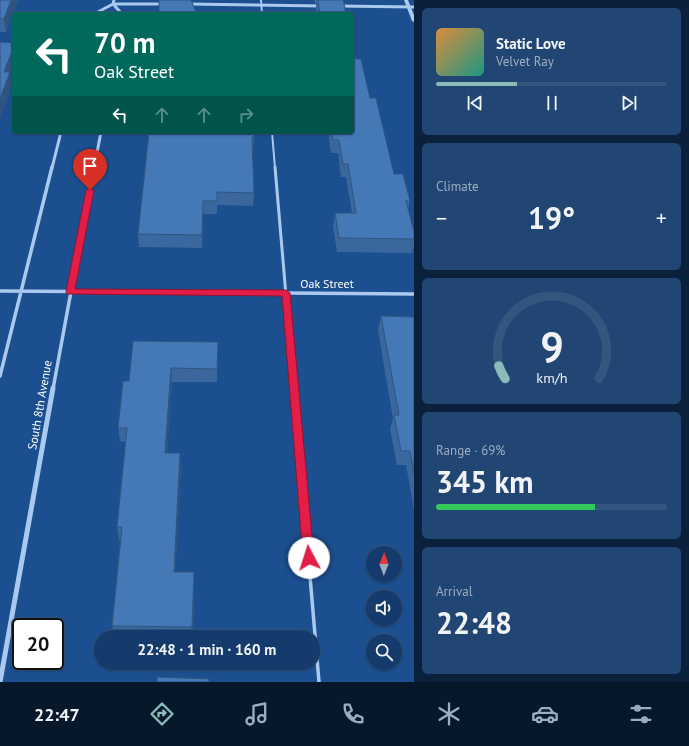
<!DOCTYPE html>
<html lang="en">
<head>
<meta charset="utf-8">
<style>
	body { margin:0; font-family:"PT Sans",sans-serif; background:#214673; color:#f1f3f6; height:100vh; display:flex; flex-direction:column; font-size:15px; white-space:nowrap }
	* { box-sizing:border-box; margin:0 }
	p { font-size:13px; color:#9dadc1 }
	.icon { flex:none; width:22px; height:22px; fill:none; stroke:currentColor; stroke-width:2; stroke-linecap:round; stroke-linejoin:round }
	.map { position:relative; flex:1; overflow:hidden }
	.drawer { display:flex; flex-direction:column; gap:8px; padding:8px; background:#0b203b; width:275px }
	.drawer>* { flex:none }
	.banner { position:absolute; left:12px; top:12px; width:342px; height:122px; border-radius:4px; box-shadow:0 1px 3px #0004,0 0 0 1px #33557e; background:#00695c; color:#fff; overflow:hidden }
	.needle { width:26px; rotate:1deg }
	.controls { position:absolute; left:366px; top:546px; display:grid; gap:8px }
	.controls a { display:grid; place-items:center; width:36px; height:36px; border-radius:50%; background:#143b6b; box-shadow:0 1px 3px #0004,0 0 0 1px #33557e; font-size:20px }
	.speed { position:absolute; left:12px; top:618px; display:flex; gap:8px; font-size:20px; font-weight:700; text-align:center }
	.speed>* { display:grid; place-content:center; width:52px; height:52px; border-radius:50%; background:#143b6b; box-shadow:0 1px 3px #0004,0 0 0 1px #33557e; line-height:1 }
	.speed .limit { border:2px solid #111; border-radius:6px; background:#fff; color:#111 }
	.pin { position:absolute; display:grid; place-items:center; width:34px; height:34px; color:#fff; margin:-41px -17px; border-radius:50% 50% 50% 0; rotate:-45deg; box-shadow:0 0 4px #0007 }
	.pin .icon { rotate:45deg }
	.me { position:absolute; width:44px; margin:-22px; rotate:355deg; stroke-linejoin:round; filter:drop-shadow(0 0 3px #0008) }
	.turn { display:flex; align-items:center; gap:14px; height:84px; padding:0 16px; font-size:18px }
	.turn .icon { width:52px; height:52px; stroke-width:2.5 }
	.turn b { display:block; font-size:28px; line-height:34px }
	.lanes { display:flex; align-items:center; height:38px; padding:0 16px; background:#0003; justify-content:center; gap:20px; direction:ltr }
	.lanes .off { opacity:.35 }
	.big { font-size:30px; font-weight:700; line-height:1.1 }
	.drawer .tile { flex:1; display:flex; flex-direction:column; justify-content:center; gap:6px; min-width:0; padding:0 14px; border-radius:6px; background:#214673 }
	.drawer .dial { align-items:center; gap:0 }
	.dial svg { height:104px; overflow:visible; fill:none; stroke:#33557e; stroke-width:7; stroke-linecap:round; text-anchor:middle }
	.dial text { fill:#f1f3f6; stroke:none }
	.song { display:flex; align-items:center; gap:12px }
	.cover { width:48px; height:48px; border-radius:6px; background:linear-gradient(135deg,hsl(30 70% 55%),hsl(170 70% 35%)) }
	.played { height:4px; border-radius:2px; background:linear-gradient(90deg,#8bbbb9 35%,#33557e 35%) }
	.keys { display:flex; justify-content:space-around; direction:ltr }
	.heat { display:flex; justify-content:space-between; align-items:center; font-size:22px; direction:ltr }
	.charge { height:6px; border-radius:3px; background:linear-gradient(90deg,#34c759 69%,#33557e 0) }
	.trip { position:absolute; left:94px; top:630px; width:226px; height:40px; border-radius:20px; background:#143b6b; box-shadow:0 1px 3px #0004,0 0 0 1px #33557e; font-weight:700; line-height:40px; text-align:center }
	.menu { display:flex; height:64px; justify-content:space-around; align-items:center; background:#08182b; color:#9dadc1 }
	.menu .icon { width:28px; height:28px }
	.menu .selected { color:#8bbbb9 }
	.menu b { font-size:18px; color:#f1f3f6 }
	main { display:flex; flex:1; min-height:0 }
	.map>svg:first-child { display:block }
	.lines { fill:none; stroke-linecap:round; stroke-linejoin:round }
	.service-far2 { stroke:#a9c9ee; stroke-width:2 }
	.service-far1 { stroke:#a9c9ee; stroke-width:3 }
	.service { stroke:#a9c9ee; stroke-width:3.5 }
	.minor-far2 { stroke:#a9c9ee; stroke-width:3 }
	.minor-far1 { stroke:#a9c9ee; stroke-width:3.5 }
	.minor { stroke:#a9c9ee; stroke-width:5 }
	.tertiary { fill:#a9c9ee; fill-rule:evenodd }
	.wall { fill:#3a679d }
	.shaded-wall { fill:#305480 }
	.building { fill:#4478b7; stroke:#305480 }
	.route { fill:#e11d48; stroke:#92132f }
	.labels { text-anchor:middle; stroke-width:4; stroke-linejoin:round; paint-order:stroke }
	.street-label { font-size:12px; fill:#fff; stroke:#1b4f8f }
</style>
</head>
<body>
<main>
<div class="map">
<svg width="414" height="682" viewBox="0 0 414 682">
	<rect width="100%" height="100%" fill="#1b4f8f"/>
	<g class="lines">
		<path class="service-far2" d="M261,0L262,14
			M272,132L275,168"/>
		<path class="service-far1" d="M275,167L294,389"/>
		<path class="service" d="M294,388L319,682"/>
		<path class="minor-far2" d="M113,4H164
			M113,4L122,14
			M188,4L322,6
			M338,6L414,7
			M94,14L113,4L114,0
			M52,168L61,132
			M94,168L101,132"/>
		<path class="minor-far1" d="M0,291L414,294
			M0,376L52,167
			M53,389L94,167"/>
		<path class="minor" d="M0,682L53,388"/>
		<path class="tertiary" d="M404,0H408L414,15V22L412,21Z"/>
	</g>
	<path class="wall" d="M0,0H18L6,32H0Z
		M314,0H343L346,14H317L316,9V3H315Z
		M356,59L370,98L394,174L410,201L408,208L414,232V246L412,253L337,252L333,226L335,213H352L346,177H341L338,153H331L328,132H352Z
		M149,132L254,137L253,150H252L254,193L253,206L217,205V214H203L202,248L139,247L138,234Z
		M381,316L414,317V510L406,465H397L390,429L393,419L378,330Z
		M218,342L217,382H172L167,453H180L181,466L175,572H194V584L193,637H114L112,626L120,540H119L117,527L126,442L120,441L118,428L129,381Z"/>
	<path class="shaded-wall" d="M11,0H18L6,32L4,19Z
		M14,46V65L10,75L12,86L0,120V99L4,72Z
		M203,201V214L202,248V235Z
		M171,368L172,382L166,466L165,453Z
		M180,453L181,466L175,584L174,572Z
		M194,572V584L193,637L192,627Z"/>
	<path class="building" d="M0,0H11L4,19H0Z
		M159,0H191L197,14H160L159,10Z
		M318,0H343L346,14H320Z
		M0,42L14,43V46L4,72H10L0,99Z
		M352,43L356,59H361L370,98H376L394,174H403L410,201H406L414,232V239L339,238L335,213H356L348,164H343L339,140H333L332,132H352Z
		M149,132H254V137H252L254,193L217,192V201H203L202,235L138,234Z
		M381,316L414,317V473L410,451H401L394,415H399Z
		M133,341L218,342L217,369L171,368L165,453H180L174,572H194L192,627L112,626L122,527H117L127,428H118L123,381H129Z
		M157,677L209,679V682H157Z"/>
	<path class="route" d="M90,188L94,190L75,289L286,290L290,293L314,558L313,562L309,564L305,562L303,558L282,296L67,294L66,292L86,190Z"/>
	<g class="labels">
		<g class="street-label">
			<text x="327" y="288">Oak Street</text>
			<text transform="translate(40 405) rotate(-80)" y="4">South 8th Avenue</text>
		</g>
	</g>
</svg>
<div class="controls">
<a><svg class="needle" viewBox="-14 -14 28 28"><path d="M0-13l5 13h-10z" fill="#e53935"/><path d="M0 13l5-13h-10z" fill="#9dadc1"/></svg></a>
<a><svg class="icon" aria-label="sound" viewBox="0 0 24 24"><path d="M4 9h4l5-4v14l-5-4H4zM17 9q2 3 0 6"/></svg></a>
<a><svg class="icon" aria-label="search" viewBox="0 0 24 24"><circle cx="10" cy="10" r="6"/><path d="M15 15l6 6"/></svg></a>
</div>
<div class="speed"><div class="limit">20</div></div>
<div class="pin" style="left:90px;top:190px;background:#d93025"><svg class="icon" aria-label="arrive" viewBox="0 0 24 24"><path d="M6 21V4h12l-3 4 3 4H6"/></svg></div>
<svg class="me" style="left:309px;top:558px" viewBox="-20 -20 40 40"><circle r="19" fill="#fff"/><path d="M0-13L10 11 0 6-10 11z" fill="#e11d48"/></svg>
<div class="trip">22:48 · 1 min · 160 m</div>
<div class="banner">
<div class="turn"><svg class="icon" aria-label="left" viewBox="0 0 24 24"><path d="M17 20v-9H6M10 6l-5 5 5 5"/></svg><div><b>70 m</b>Oak Street</div></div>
<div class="lanes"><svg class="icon" aria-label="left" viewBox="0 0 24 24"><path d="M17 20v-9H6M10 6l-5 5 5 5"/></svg><svg class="icon off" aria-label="ahead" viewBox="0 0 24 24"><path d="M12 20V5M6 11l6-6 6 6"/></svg><svg class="icon off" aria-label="ahead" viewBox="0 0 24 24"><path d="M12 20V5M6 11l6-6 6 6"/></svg><svg class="icon off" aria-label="right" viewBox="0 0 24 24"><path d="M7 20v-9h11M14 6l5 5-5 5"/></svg></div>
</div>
</div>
<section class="drawer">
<div class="tile">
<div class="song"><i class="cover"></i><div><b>Static Love</b><p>Velvet Ray</p></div></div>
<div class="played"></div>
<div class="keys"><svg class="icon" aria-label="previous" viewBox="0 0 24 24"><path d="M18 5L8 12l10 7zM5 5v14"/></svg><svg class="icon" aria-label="pause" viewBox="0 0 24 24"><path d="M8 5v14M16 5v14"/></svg><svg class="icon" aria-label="next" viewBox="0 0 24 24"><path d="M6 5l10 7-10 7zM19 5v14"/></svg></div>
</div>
<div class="tile"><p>Climate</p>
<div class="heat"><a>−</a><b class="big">19°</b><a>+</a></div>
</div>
<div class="tile dial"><svg viewBox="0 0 100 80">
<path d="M14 69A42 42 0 1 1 86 69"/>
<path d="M14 69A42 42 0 0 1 9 59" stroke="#8bbbb9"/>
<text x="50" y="56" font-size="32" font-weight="700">9</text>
<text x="50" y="72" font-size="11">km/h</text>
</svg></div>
<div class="tile"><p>Range · 69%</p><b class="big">345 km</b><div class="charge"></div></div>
<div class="tile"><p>Arrival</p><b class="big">22:48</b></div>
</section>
</main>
<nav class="menu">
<b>22:47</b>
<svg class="icon selected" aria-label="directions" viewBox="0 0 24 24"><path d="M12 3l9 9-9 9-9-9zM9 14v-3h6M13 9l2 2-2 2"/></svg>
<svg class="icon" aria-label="music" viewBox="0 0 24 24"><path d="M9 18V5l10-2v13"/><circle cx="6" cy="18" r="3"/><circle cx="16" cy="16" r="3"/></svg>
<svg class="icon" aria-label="phone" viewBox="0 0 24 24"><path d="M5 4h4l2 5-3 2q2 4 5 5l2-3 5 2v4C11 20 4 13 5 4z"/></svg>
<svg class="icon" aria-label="climate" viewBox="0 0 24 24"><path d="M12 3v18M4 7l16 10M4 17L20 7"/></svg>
<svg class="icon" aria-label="car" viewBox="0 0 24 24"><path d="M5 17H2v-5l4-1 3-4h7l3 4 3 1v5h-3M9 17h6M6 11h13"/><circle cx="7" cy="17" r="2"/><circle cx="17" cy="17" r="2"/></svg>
<svg class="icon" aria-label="filters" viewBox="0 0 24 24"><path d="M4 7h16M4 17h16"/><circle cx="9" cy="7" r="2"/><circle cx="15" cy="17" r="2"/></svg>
</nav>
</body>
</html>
